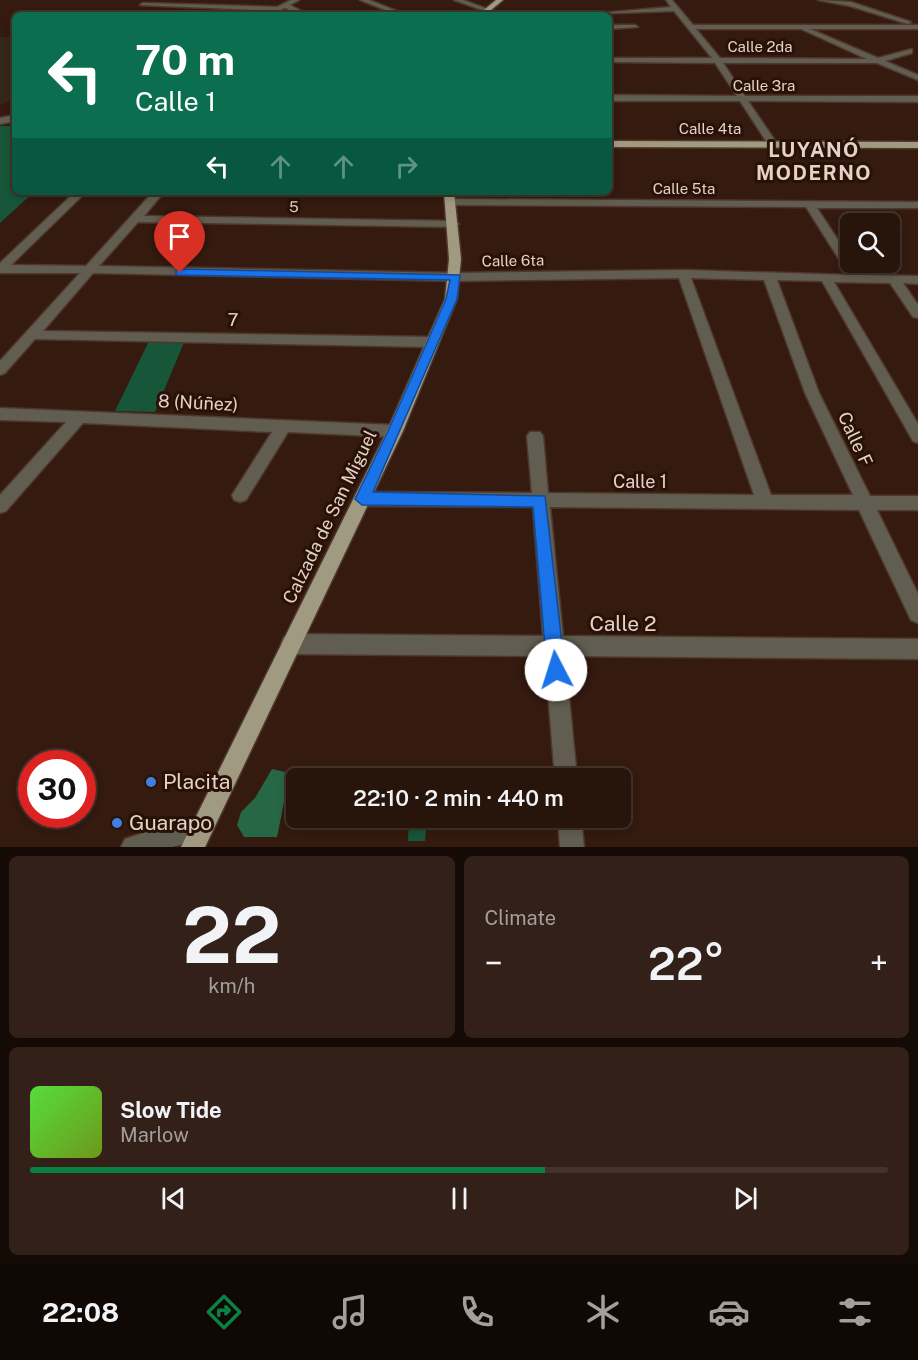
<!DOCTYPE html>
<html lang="en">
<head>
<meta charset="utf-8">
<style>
	body { margin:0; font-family:"Public Sans",sans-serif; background:#332119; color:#f1f3f6; height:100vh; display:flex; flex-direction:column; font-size:22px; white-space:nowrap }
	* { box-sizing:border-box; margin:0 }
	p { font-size:20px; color:#a49e9d }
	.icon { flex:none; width:33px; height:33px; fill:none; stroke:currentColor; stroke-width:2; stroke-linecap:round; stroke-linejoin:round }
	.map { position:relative; height:847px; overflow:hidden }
	.details { display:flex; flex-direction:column; gap:9px; padding:9px; background:#150b06; flex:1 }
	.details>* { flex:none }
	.top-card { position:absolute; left:12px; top:12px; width:600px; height:183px; border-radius:9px; box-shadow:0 3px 9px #0003,0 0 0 2px #43332c; background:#0b6e4f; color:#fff; overflow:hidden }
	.fabs { position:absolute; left:840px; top:213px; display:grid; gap:12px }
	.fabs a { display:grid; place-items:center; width:60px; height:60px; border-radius:9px; background:#27140b; box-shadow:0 3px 9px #0003,0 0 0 2px #43332c; font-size:30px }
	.speed { position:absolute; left:18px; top:750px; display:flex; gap:12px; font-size:30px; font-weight:700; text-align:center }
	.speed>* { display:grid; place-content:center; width:78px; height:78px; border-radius:50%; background:#27140b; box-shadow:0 3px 9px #0003,0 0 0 2px #43332c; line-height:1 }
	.speed .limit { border:9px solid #d22; background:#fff; color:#111 }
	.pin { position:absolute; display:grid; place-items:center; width:51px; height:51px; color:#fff; margin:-62px -26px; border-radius:50% 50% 50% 0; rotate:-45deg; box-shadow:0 0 6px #0007 }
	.pin .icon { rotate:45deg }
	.me { position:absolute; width:66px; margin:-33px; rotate:355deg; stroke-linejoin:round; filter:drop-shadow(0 0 4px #0008) }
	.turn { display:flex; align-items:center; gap:21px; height:126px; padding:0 24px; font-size:27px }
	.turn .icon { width:78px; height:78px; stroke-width:2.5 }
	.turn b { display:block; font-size:42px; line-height:51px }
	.lanes { display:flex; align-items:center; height:57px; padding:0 24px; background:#0003; justify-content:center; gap:30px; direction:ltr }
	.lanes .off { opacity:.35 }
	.big { font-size:45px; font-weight:600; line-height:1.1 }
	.details .widget { flex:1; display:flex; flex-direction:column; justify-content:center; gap:9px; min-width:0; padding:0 21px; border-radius:9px; background:#332119 }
	.details .dial { align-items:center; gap:0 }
	.dial b { font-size:78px; line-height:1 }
	.song { display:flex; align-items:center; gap:18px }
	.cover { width:72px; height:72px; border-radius:9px; background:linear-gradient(135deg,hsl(110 70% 55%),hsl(80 70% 35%)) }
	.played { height:6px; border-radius:3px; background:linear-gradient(90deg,#0b8043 60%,#43332c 60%) }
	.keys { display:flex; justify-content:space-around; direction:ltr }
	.heat { display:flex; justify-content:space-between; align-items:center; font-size:33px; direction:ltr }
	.details .tiles { flex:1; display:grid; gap:9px; grid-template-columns:1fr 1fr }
	.widget:last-child { grid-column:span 2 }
	.trip { position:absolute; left:286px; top:768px; width:345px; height:60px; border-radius:9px; background:#27140b; box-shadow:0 3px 9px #0003,0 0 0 2px #43332c; font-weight:600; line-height:60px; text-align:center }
	.dock { display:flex; height:96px; justify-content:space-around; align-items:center; background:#100804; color:#a49e9d }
	.dock .icon { width:42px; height:42px }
	.dock .on { color:#0b8043 }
	.dock b { font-size:27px; color:#f1f3f6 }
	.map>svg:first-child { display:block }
	.industrial { fill:#342619 }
	.green { fill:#175638 }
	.forest { fill:#266746 }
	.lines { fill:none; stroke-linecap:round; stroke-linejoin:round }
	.minor-casing { stroke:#50372d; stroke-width:3 }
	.major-casing { stroke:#50372d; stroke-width:3 }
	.minor { fill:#615e51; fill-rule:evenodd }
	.major { fill:#a09a80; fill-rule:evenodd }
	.route { fill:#1a73e8; stroke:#114b97; stroke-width:1.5 }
	.shop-dot { fill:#3f7fe0; stroke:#291106; stroke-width:2 }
	.labels { text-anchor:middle; stroke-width:6; stroke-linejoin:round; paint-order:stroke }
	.far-street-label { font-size:15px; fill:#e3d1ca; stroke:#291106 }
	.street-label { font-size:18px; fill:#e3d1ca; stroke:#291106 }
	.far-district-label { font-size:20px; font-weight:bold; letter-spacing:1.5px; fill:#e3d1ca; stroke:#291106 }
	.near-street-label { font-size:21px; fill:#e3d1ca; stroke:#291106 }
	.near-poi-label { font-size:21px; fill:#e3d1ca; stroke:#291106; text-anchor:start }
</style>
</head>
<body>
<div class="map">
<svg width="918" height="847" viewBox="0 0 918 847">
	<rect width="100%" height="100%" fill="#341a0f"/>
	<path class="industrial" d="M15,36V100L0,105V37Z"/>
	<path class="green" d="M0,126H15V192H34L0,223Z
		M185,340L155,412L115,411L149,341Z
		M409,818H427L425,841H408Z"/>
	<path class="forest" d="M272,769L290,773L277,837H244L237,825L241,812L255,798Z"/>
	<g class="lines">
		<g class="minor-casing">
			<path id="minor" d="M291,0H299L290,5L309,15H301L285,8L278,11L140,5L143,3L277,7Z
				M360,0H369L407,15H398Z
				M454,0H463L490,10L485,11Z
				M666,0H672L693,25H918V29H810L878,58L912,49V53L885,61L918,75V80L877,63H723L745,96H918V102L748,101L778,145L773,148L770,147L740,101H609V95L737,96L715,63L609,62V58H712L674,11L588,14L671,7ZM696,29H801L867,59L720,58Z
				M818,0L851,2L911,22L908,24L850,6Z
				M609,25H635L638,27L609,29Z
				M15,115V121L0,124V118Z
				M75,192H86L11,265L86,266L153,192H164L144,216L454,221L459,224L454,227L138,222L99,266L456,273L684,270L849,275L806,207L450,205L445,202L450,199L918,202V208H817L861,275L918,276V284L903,283L918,305V318L913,317L890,283L834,282L918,424V443L913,441L822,281L777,280L819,393L870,496H918V510H877L918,594V623L911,620L859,510L550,507L563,636L918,639V659L565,656L577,778H555L545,656L291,654L284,651L281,644L284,637L291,634L543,636L533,507L362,506L356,504L354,499L356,494L362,492L532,493L527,436L530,432H540L543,436L548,493L754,495L679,278L456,281L93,273L43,331L432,337L439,342L432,347L35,339L5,373L0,375V361L80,273H0V263ZM691,278L764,280L805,393L853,495H771Z
				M0,408L395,425L400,427L403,431L400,435L395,437L288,432L246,500L240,502L234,500L232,495L272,432L83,423L6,511L0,513V495L66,422L0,420Z
				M558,818H581L584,847H560Z
				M183,820L199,821L207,825L211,833L207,841L199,845L183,844L172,847H121L125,839Z"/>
		</g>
		<g class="major-casing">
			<path id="major" d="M496,0H503L485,15H478Z
				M609,141L918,142V148L609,147Z
				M444,192H454L461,259L457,299L403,431L205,847H181L387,431L445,299L449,259Z"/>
		</g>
		<use href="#minor" class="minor"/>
		<use href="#major" class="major"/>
	</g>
	<path class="route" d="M180,269L460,275L457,299L373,492L545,496L565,670L562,676L556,679L550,676L547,670L533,507L362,505L355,499L388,431L446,299L450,280L176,275V270Z"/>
	<g class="shop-dot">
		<circle cx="151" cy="782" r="6"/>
		<circle cx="117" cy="823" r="6"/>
	</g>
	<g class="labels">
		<g class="far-street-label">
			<text x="760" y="52">Calle 2da</text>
			<text x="764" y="91">Calle 3ra</text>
			<text x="710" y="134">Calle 4ta</text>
			<text x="684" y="194">Calle 5ta</text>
			<text transform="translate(294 207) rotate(1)" y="5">5</text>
			<text transform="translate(513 261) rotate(-1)" y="5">Calle 6ta</text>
		</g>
		<g class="street-label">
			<text transform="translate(233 320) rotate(1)" y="6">7</text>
			<text transform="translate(198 403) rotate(3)" y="6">8 (Núñez)</text>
			<text transform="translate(855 439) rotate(65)" y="6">Calle F</text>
			<text x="640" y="488">Calle 1</text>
			<text transform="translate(330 517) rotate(-64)" y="6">Calzada de San Miguel</text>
		</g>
		<g class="far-district-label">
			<text x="814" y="157">LUYANÓ<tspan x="814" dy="23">MODERNO</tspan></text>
		</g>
		<g class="near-street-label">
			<text x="623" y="631">Calle 2</text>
		</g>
		<g class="near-poi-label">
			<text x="163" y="789">Placita</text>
			<text x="129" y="830">Guarapo</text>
		</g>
	</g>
</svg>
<div class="fabs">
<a><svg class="icon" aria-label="search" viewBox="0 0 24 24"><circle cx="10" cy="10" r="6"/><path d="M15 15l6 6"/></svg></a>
</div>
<div class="speed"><div class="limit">30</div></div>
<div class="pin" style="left:180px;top:273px;background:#d93025"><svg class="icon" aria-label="arrive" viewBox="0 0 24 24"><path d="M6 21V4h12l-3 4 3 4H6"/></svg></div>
<svg class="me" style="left:556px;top:670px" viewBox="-20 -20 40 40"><circle r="19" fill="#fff"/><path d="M0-13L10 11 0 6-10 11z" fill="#1a73e8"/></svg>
<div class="trip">22:10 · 2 min · 440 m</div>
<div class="top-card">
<div class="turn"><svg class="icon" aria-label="left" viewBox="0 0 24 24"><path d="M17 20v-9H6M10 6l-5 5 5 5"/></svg><div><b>70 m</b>Calle 1</div></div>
<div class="lanes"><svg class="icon" aria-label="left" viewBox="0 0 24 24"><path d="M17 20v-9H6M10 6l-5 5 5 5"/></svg><svg class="icon off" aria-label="ahead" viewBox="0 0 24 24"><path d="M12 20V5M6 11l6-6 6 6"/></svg><svg class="icon off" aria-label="ahead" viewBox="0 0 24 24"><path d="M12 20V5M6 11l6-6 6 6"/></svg><svg class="icon off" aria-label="right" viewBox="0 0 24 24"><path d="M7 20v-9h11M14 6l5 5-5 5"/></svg></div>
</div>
</div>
<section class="details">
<div class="tiles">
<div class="widget dial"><b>22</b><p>km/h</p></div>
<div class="widget"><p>Climate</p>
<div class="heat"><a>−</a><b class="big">22°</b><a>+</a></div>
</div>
<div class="widget">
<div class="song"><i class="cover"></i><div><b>Slow Tide</b><p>Marlow</p></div></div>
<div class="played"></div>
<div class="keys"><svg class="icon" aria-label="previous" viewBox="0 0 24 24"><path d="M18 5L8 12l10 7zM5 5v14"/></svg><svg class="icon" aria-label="pause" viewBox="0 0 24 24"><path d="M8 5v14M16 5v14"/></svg><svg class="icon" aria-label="next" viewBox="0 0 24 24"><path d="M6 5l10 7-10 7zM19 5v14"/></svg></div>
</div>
</div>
</section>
<nav class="dock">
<b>22:08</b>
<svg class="icon on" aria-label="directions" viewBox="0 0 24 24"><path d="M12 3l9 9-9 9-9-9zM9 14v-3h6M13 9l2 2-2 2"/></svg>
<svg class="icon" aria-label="music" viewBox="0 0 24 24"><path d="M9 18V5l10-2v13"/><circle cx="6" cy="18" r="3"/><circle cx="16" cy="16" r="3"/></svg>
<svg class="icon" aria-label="phone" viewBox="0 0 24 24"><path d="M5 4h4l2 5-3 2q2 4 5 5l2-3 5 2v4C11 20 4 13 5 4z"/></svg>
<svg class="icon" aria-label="climate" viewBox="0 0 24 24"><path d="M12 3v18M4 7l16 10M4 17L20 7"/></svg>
<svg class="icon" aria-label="car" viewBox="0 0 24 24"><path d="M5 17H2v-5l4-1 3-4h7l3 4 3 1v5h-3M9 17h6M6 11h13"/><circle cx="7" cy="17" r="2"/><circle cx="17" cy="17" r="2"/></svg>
<svg class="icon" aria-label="filters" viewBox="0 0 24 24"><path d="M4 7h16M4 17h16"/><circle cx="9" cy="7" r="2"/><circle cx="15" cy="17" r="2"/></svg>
</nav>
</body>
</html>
